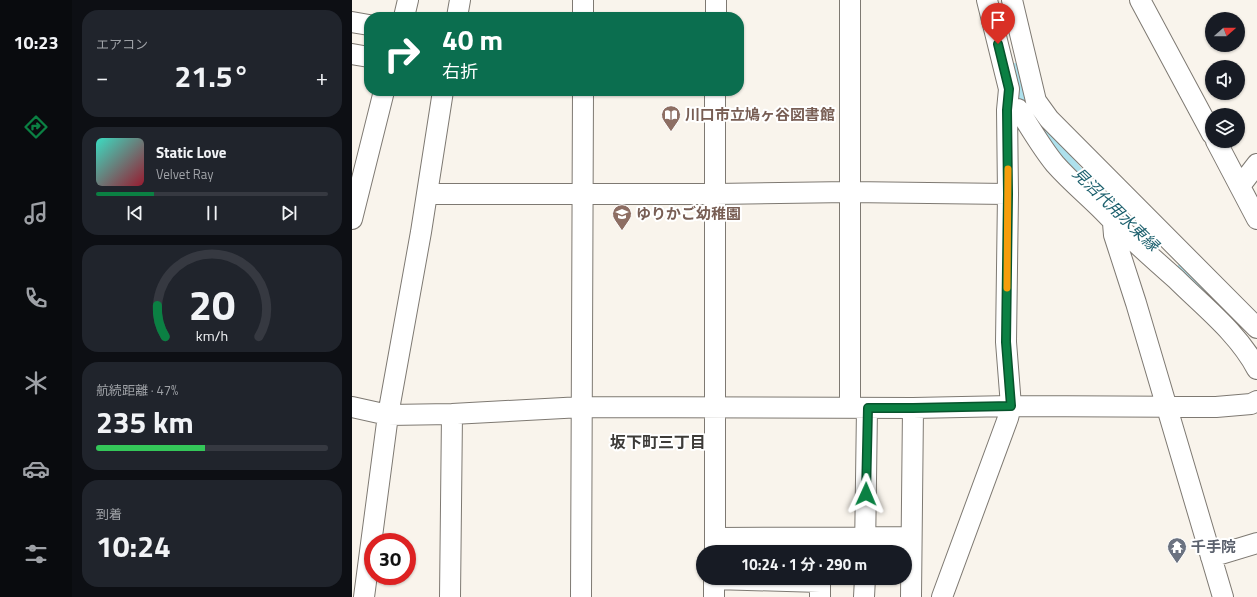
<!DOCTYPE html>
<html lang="ja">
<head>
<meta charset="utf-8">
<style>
	body { margin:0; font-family:"Titillium Web","Noto Sans JP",sans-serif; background:#20242c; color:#f1f3f6; height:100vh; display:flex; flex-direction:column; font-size:15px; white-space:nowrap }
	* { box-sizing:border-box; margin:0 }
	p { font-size:13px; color:#9ea1a6 }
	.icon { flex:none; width:22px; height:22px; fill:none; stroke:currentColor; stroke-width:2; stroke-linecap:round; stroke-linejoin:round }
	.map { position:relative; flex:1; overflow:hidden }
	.sheet { display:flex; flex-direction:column; gap:10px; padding:10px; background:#0d0f14; width:280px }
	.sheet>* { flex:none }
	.guide { position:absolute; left:12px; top:12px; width:380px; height:84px; border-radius:16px; box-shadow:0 1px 3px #0004; background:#0b6e4f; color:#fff; overflow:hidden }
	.needle { width:26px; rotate:69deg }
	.tools { position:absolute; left:853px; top:12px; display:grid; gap:8px }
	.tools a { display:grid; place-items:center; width:40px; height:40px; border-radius:50%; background:#171b24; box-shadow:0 1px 3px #0004; font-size:20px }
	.speed { position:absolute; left:12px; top:533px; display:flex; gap:8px; font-size:20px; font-weight:700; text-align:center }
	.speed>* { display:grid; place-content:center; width:52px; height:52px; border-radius:50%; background:#171b24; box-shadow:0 1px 3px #0004; line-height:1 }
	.speed .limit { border:6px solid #d22; background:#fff; color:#111 }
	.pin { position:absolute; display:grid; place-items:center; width:34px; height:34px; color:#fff; margin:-41px -17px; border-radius:50% 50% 50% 0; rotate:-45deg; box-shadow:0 0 4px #0007 }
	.pin .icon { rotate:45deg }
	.me { position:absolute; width:44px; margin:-22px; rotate:1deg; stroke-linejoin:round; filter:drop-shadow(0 0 3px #0008) }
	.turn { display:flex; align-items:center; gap:14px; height:84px; padding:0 12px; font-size:18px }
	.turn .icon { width:52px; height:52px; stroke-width:2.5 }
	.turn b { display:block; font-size:28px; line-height:34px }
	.big { font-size:30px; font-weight:700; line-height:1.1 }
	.sheet .card { flex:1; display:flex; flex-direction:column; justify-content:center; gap:6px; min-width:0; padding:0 14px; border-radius:16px; background:#20242c }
	.sheet .dial { align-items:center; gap:0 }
	.dial svg { height:104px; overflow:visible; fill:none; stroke:#363941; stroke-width:7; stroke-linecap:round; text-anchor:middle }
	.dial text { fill:#f1f3f6; stroke:none }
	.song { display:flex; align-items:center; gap:12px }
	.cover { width:48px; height:48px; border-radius:6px; background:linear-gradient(135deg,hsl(170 70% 55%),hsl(350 70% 35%)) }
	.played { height:4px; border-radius:2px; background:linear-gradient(90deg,#0b8043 25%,#363941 25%) }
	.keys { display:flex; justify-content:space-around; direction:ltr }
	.heat { display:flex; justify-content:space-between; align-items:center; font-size:22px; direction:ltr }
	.charge { height:6px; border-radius:3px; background:linear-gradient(90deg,#34c759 47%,#363941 0) }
	.trip { position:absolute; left:344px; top:545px; width:216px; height:40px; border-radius:20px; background:#171b24; box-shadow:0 1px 3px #0004; font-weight:700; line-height:40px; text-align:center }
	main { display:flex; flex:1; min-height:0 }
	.tabs { display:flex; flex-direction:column; width:72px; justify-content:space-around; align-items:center; background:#090b0e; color:#9ea1a6 }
	.tabs .icon { width:28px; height:28px }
	.tabs .current { color:#0b8043 }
	.tabs b { font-size:18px; color:#f1f3f6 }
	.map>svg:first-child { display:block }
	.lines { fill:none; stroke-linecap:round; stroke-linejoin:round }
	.canal { stroke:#aee1ed; stroke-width:14 }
	.minor-casing { stroke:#7e7972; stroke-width:22 }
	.minor { stroke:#fff; stroke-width:20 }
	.route-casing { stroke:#07532c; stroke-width:10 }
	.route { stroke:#0b8043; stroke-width:7 }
	.slow { stroke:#f59e0b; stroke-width:7 }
	.labels { text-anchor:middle; stroke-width:4; stroke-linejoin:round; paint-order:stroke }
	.education-label { font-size:15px; font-weight:bold; fill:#785e54; stroke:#fff; text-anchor:start }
	.worship-label { font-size:15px; font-weight:bold; fill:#5b616d; stroke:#fff; text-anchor:start }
	.water-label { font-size:16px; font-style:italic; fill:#1e616e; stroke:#fff }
	.neighbourhood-label { font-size:16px; font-weight:bold; fill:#3d3b38; stroke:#fff }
</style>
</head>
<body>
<main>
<nav class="tabs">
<b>10:23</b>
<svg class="icon current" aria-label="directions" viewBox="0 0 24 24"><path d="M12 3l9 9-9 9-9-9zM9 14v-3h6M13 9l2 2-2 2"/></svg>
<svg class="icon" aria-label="music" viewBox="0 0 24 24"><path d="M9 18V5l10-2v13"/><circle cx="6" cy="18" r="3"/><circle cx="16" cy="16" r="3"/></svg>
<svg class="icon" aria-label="phone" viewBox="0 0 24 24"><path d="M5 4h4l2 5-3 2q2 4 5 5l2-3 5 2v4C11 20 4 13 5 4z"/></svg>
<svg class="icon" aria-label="climate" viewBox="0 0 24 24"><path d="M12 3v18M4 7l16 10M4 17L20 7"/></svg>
<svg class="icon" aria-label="car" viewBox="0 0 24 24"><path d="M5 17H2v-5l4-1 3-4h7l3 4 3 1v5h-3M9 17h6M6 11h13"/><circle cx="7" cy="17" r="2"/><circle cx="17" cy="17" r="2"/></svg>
<svg class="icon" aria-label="filters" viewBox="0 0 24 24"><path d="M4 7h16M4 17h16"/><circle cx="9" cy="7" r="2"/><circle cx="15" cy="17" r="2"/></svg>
</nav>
<section class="sheet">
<div class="card"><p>エアコン</p>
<div class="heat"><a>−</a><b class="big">21.5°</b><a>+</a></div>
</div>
<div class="card">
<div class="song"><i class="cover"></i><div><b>Static Love</b><p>Velvet Ray</p></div></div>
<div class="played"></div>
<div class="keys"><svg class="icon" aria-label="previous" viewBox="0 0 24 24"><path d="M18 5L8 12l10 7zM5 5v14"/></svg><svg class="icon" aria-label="pause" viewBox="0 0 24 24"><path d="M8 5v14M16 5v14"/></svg><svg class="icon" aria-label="next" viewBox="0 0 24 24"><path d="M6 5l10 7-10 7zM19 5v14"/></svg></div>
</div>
<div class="card dial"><svg viewBox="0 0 100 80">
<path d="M14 69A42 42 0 1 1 86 69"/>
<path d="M14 69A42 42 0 0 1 8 45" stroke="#0b8043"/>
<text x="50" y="56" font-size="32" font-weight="700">20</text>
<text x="50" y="72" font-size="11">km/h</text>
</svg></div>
<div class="card"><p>航続距離 · 47%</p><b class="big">235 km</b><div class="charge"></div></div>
<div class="card"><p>到着</p><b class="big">10:24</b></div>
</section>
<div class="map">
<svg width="905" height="597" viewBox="0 0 905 597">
	<rect width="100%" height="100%" fill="#f9f4ec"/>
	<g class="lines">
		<path class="canal" d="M662,70L668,90L694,137L732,182
			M830,271L853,292L868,308"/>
		<g class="minor-casing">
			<path id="minor" d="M231,0V17
				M660,0L684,101L697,119L905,328
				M788,0L860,134
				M52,17L56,0
				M105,17L108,0
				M364,17V0
				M0,22L17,25
				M0,54L17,57
				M666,109C678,127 689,147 703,164C718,181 735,195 751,211C774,235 799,257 824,279C852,307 886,333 905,369
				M864,141L905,219
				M888,186L905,164
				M75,194H363L497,192L656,194
				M0,219L32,91
				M761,223L762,235L784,303L871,597
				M0,407L36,415L100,414L230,407L561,408L659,406L864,407L899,404L905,401
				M498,408V0
				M363,538L559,537
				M363,552V91
				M513,552L515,408
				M859,557L905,543
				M362,579L468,582V597
				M12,597L36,415L69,232L91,91
				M98,597L100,414
				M229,597L231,91
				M362,597V578
				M512,597L513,578
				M559,597L561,408
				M590,597L656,418L659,406L654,342L656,194L655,110L657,89L635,0"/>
		</g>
		<use href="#minor" class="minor"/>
	</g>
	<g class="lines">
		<g class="route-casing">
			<path id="route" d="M514,494L516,408H561L659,406L654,342L656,194L655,110L657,89L646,44"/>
		</g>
		<use href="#route" class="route"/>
		<path class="slow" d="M655,288L656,169"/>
	</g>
	<defs>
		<g id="library-pin" transform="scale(1)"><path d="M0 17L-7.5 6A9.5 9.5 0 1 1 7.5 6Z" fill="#8d6e63" stroke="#fff"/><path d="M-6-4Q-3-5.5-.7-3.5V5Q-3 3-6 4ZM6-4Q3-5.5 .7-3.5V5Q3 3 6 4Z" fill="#fff"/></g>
		<g id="school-pin" transform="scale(1)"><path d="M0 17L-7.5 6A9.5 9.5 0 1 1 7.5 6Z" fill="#8d6e63" stroke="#fff"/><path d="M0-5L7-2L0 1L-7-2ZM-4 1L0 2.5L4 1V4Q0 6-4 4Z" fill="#fff"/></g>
		<g id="temple-pin" transform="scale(1)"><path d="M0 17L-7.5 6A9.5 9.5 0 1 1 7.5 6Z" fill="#6b7280" stroke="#fff"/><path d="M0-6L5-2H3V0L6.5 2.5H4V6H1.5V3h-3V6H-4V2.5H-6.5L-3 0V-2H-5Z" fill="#fff"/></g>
	</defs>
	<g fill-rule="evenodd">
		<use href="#library-pin" x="319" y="115"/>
		<use href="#school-pin" x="270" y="214"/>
		<use href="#temple-pin" x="825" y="547"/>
	</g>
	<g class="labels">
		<g class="education-label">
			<text x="333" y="120">川口市立鳩ヶ谷図書館</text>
			<text x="284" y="219">ゆりかご幼稚園</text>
		</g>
		<g class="worship-label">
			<text x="839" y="552">千手院</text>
		</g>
		<g class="water-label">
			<text transform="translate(764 209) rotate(44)" y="6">見沼代用水東縁</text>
		</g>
		<g class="neighbourhood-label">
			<text x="306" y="448">坂下町三丁目</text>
		</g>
	</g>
</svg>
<div class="tools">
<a><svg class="needle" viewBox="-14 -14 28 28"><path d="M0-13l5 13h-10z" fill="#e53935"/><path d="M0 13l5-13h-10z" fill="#9ea1a6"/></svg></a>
<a><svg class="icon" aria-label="sound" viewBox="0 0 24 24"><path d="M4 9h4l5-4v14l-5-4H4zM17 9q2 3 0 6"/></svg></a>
<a><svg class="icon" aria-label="layers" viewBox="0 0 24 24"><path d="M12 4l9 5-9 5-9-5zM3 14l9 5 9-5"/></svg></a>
</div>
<div class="speed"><div class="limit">30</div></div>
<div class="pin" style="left:646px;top:44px;background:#d93025"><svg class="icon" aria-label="arrive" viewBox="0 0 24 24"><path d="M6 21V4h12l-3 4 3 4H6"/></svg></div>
<svg class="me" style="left:514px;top:494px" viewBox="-20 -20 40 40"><path d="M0-17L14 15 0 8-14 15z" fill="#0b8043" stroke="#fff" stroke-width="4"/></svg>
<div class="trip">10:24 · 1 分 · 290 m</div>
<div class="guide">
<div class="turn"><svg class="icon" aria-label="right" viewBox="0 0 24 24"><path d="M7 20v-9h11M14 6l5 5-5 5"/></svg><div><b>40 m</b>右折</div></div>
</div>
</div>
</main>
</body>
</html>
